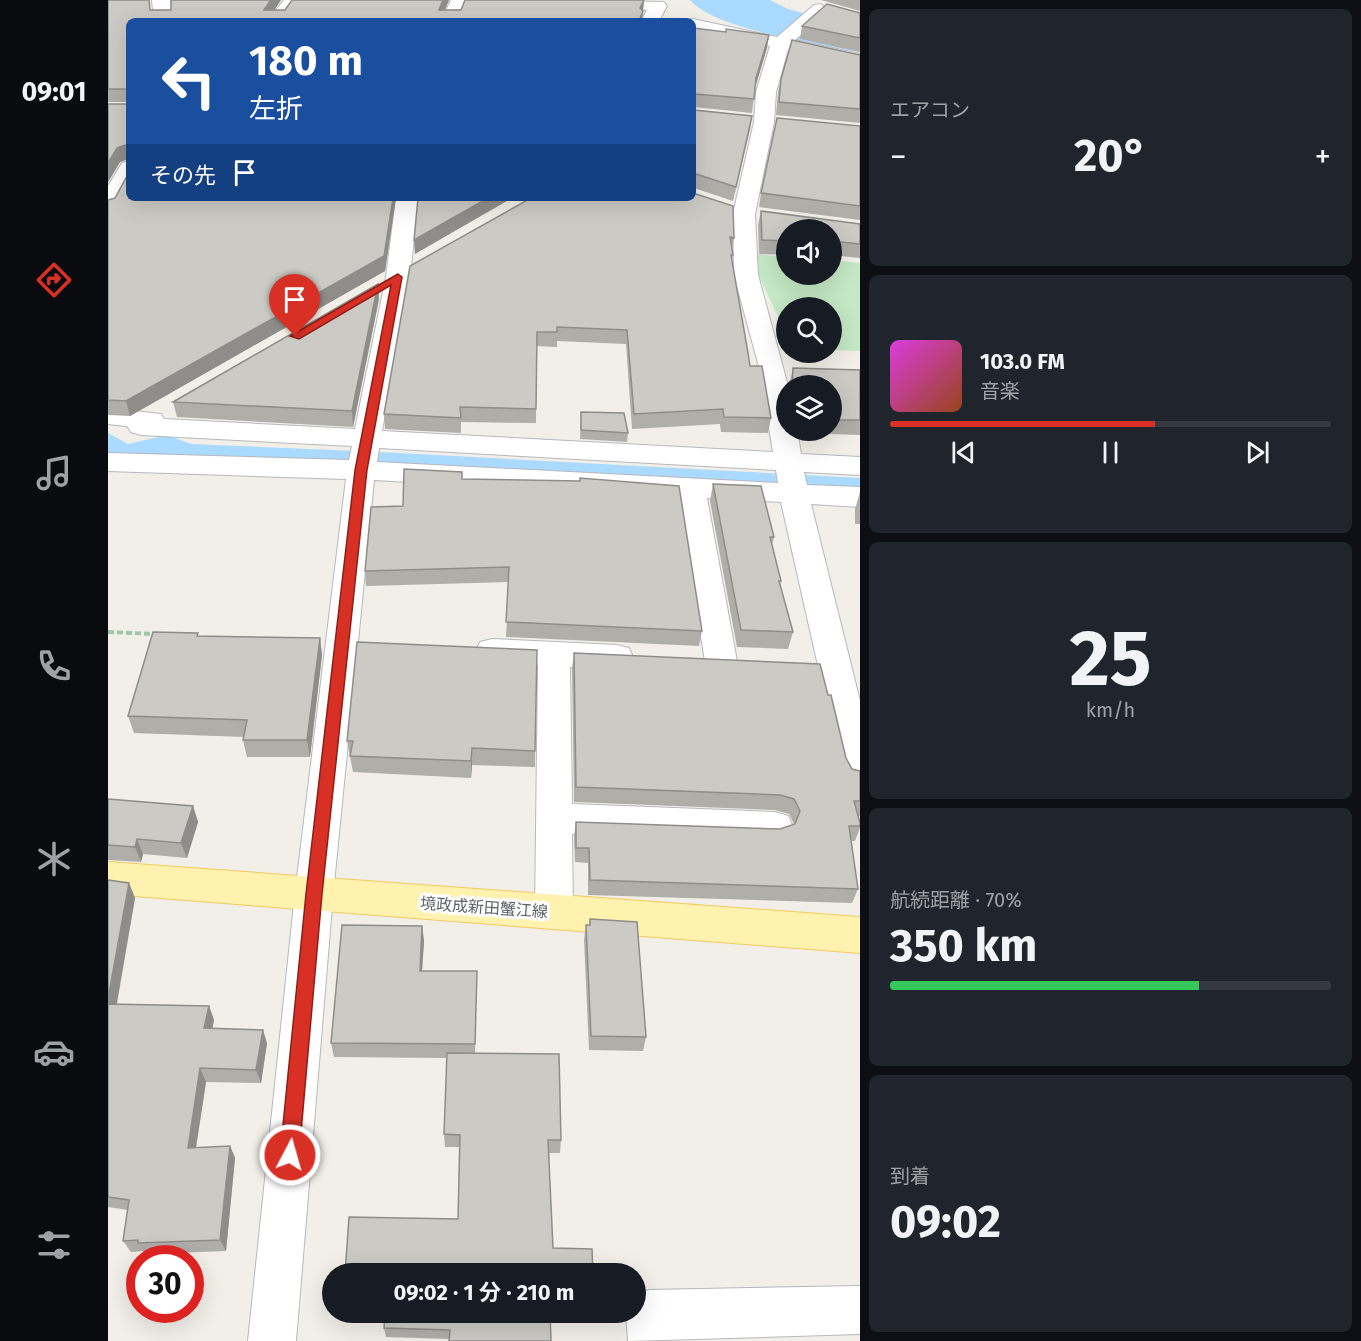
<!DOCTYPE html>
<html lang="ja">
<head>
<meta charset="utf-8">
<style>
	body { margin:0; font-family:"Fira Sans","Noto Sans JP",sans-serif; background:#20242c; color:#f1f3f6; height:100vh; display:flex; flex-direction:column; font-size:22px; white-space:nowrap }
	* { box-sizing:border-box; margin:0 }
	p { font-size:20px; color:#9ea1a6 }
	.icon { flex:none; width:33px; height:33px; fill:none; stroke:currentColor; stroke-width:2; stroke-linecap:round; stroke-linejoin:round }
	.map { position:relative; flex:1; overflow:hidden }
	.drawer { display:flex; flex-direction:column; gap:9px; padding:9px; background:#0d0f14; width:501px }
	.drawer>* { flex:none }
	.banner { position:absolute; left:18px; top:18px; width:570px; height:183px; border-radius:9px; box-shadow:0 6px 24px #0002; background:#1a4fa0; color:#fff; overflow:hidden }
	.fabs { position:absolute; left:668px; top:219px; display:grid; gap:12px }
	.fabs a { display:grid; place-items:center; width:66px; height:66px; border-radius:50%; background:#171b24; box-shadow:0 6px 24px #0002; font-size:30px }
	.speed { position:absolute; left:18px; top:1245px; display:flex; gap:12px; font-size:30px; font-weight:700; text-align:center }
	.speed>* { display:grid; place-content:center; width:78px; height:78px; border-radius:50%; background:#171b24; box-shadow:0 6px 24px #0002; line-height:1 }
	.speed .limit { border:9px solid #d22; background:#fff; color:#111 }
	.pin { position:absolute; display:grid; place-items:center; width:51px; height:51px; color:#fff; margin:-62px -26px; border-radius:50% 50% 50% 0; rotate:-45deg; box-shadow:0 0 6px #0007 }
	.pin .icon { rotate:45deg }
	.me { position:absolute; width:66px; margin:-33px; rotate:6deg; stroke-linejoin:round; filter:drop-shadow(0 0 4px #0008) }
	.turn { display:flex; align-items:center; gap:21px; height:126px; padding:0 24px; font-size:27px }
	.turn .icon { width:78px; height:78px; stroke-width:2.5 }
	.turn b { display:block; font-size:42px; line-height:51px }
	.then { display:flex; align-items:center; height:57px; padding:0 24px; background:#0003; gap:12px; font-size:22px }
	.big { font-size:45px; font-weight:700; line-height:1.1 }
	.drawer .card { flex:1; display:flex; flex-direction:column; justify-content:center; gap:9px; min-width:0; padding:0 21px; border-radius:9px; background:#20242c }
	.drawer .dial { align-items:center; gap:0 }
	.dial b { font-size:78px; line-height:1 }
	.song { display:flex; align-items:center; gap:18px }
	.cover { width:72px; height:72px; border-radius:9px; background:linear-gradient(135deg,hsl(300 70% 55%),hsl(20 70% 35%)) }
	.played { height:6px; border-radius:3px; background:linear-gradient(90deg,#d93025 60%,#363941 60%) }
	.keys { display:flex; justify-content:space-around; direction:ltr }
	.heat { display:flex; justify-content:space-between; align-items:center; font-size:33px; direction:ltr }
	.charge { height:9px; border-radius:4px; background:linear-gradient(90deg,#34c759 70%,#363941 0) }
	.trip { position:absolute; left:214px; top:1263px; width:324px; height:60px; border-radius:30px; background:#171b24; box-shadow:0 6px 24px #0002; font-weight:700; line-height:60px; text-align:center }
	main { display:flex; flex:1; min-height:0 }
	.menu { display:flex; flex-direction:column; width:108px; justify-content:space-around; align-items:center; background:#090b0e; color:#9ea1a6 }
	.menu .icon { width:42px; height:42px }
	.menu .on { color:#d93025 }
	.menu b { font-size:27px; color:#f1f3f6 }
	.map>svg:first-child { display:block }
	.green { fill:#c5e8c5 }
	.water { fill:#aadaff }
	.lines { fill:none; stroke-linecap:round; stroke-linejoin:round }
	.minor-casing { stroke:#b5b8bc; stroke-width:2 }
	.major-casing { stroke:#f2c960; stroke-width:2 }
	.path { stroke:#9cc7a9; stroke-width:4; stroke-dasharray:6 3; stroke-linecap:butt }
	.minor { fill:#fff; fill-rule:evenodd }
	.major { fill:#fff2af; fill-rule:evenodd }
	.wall { fill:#afaea9 }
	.shaded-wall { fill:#8f8d8a }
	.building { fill:#cccac5; stroke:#8f8d8a; stroke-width:1.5 }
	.route { fill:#d93025; stroke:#8d1f18; stroke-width:1.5 }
	.labels { text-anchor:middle; stroke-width:6; stroke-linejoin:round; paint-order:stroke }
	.street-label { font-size:16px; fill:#5f6368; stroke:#fff }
</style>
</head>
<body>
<main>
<nav class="menu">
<b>09:01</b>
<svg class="icon on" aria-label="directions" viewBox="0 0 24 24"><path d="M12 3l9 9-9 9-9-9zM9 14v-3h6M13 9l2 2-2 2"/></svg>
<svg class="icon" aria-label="music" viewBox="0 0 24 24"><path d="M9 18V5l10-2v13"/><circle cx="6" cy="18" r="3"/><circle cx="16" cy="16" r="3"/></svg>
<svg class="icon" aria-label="phone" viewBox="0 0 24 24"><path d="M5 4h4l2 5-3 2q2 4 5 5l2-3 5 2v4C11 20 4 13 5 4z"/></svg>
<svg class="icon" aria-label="climate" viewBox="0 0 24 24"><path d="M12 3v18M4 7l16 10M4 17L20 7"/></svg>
<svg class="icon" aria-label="car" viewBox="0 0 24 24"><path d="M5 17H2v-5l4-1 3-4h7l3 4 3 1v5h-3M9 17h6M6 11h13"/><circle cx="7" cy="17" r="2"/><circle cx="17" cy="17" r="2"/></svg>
<svg class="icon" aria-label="filters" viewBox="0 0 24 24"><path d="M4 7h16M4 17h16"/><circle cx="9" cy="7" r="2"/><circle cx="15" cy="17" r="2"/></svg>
</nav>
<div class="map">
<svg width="752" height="1341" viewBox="0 0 752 1341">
	<rect width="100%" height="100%" fill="#f1efe8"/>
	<path class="green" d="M647,254L678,257V274H723V260L752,263V351L723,350V308H678V334L651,276Z"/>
	<path class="water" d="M582,0H662L680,9L752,28V52C711,44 608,30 582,0Z
		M0,433L20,444L59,435L83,444L272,452L752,478V490L235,460H0Z"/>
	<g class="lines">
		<g class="minor-casing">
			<path id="minor" d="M44,0H62L64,21H46Z
				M176,0H194L177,21H159Z
				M343,0H361L351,21H333Z
				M473,0L556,2L559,6L551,21H533L539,10L482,5Z
				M712,4L721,9L687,40L752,54V66L680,50L668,92L666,122L647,214L650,275L680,386H678V430H689L693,454L752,457V475L696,472L699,485L752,487V507L703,504L752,701V786L739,782L734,772L673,502L599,498L629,661L625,670L613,673L601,670L597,661L570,497L266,480L225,894L188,1341H140L187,894L238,479L0,471V453L241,460L244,446L33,435L23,432L19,426L0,424V408L53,414L56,419L247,429L278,277L288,198H310L302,277L274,431L665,452L651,367L626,275L625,214L646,122L648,92L662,46L585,29V21H578L585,19L669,37L706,5ZM271,448L668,470L670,483L269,462Z
				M21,161V187L8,211L0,213V186L14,163Z
				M384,639L509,645L521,648L525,657L521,666L509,669L462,667L464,804L667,812L680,816L685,827L680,838L667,842L464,834L465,912L460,924L446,929L432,924L427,912L430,665L384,663L372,660L368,651L372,642Z
				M752,1286V1334L520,1341L518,1312H528V1295L541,1290Z"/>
		</g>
		<g class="major-casing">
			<path id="major" d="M0,862L752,917V953L0,894Z"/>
		</g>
		<path class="path" d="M0,632L48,634"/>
		<use href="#minor" class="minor"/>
		<use href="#major" class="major"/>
	</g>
	<path class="wall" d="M0,0L43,10H63L173,0L166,10H177L184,0H341L337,10L536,0L534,21H21V198H288L277,271L22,416L0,415V200L7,198L20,174V159L12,162L0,182V104H20V102H0Z
		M713,0H752V11Z
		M752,13V52L692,39L694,26Z
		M585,28L659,48L647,87L644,113L586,107V110L644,116L625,201L586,188L585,190Z
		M752,55V123L668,115L670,92L673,79Z
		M752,126V220L651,207L653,193Z
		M423,198L626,238L624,249L625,255L624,261L642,366L663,418L660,433L613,432L612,424L524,429L518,344L449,341V347L428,346V423L353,422V433L277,429L276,414Z
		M653,211L752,224V258L723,255V230H678V255L651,254L650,225Z
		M270,284L271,299L245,427L69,417L65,402Z
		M685,368L752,370V435L692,433L691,430H723V386H681Z
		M473,412L520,433L519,442L472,439Z
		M354,479L594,631L591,646L398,637L401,582L258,586L257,571L295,506Z
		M605,484L666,537L664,545L673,581L672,586L685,632L680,649L629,647L602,501Z
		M752,492V524H747V509Z
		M90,636L212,638L214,655L202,757H139L135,740L136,737L26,733L20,716Z
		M466,653L738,758L744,769L752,771V816H750L752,828L747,841H743L750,889L744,903L480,895V863L467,862L466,836L468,822L672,829L686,824L681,814L667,810L466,802L464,668Z
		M239,741L427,751V767L364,765L363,778L245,772Z
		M0,799L85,806L90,822L79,858L35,854L33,862L0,860Z
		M0,880L21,883L27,898L9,1004L101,1006L106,1020L104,1029L159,1043L153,1083L98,1082L88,1148L122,1146L127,1158L118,1251L37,1254L35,1251L23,1252L15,1241L20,1210L0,1207Z
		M482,919L538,1037L535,1051L481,1050L476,940L478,925H481Z
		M314,926L316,941L314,971H369L367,1053L453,1140L452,1153H440L445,1248L350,1219L351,1147H337L336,1134L339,1058L226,1057L223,1043Z
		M442,1312L341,1339L278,1337L276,1328Z"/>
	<path class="shaded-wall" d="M163,0H173L159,21L156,10Z
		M335,0H341L332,21L331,10Z
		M536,0L534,21H531L532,8Z
		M661,35L659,48L646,91L648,78Z
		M644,116L642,129L625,201L628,187Z
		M17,145L20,159L12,162L0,182V163L9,148Z
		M285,198H288L277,271L22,416L18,401Z
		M380,198H404L307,254L306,240Z
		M270,284L271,299L245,427L244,411Z
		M212,638L214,655L202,757L199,740Z
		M364,748V765L363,778V761Z
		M85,806L90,822L79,858L73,843Z
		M29,839L35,854L33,862L27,847Z
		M21,883L27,898L6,1018L0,1005V999Z
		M314,926L316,941L313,985L312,971Z
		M101,1006L106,1020L102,1042L96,1028Z
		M155,1030L159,1043L153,1083L148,1070Z
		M92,1068L98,1082L86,1160L80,1148Z
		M122,1146L127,1158L118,1251L112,1240Z"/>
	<path class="building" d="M0,0H41L42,10H63V0H163L156,10H177L184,0H335L331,10H353L357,0H536L532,8L535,11L531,21H21V198H285L276,256L18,401L0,400V200L7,198L20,174V147L17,145L9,148L0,163V104H20V89H0Z
		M719,4L752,13V38L694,26Z
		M585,28L618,32V29L661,35L648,78L646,99L587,94L585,95Z
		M684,40L752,55V109L671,102L673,79Z
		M585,100L586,110L644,116L628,187L588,174L585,181Z
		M669,118L752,126V206L653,193Z
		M585,193L625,206L626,238L622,237L625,255H623L640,353L642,366H654L663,418L616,417L615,409L526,414L519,330L449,327V332H429L428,409L352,407L353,418L276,414L302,266L423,198H585Z
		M310,198H380L306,240Z
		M653,211L752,224V244L723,241V230H678V241L654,240Z
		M270,284L244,411L65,402Z
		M685,368L752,370V420H723V386H684Z
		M473,412L516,413L520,433L473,430Z
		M296,469L354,472V479L472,481V478L571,486L594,631L398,622L401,567L257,571L263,507L295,506Z
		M605,484L653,486L666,537H662L673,581H671L685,632L633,630Z
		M45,632L90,633L89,636L212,638L199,740H135L139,720L20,716Z
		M249,642L429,650L427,751L364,748L363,761L242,756L245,741H239Z
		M466,653L712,664L720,695H723L738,758L744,769L752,771V801H746L752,823V826H741L750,889L482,880L481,848H468V822L672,829L687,824L692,811L686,799L672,795L468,787Z
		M0,799L85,806L73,843L29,839L27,847L0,845Z
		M0,880L21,883L0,999Z
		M482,919L529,922L538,1037L483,1036L478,925H482Z
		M234,925L314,926L312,971H369L367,1044L223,1043Z
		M0,1004L101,1006L96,1028L155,1030L148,1070L92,1068L80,1148L122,1146L112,1240L30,1243V1240L15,1241L21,1200L0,1197Z
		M339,1053L451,1054L453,1140H440L445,1248L484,1249L485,1274H237L241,1217L350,1219L352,1135L336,1134Z
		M277,1312H442L443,1341H341L342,1330L276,1328Z"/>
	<path class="route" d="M290,274L294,277L259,470L214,894L191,1155L188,1161L182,1164L175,1161L172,1155L198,894L247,470L283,285L191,339L182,336Z"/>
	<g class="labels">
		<g class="street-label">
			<text transform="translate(376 907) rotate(4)" y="6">境政成新田蟹江線</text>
		</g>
	</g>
</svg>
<div class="fabs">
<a><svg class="icon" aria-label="sound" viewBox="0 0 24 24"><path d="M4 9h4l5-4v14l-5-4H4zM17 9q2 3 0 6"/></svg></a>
<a><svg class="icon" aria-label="search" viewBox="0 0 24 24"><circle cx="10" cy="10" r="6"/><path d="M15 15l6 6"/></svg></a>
<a><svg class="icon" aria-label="layers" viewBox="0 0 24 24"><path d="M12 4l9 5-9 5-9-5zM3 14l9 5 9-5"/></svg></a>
</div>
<div class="speed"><div class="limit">30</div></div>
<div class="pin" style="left:187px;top:336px;background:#d93025"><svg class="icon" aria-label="arrive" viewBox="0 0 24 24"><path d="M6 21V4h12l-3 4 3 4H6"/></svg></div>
<svg class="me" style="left:182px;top:1155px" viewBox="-20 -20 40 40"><circle r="17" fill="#d93025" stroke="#fff" stroke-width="3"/><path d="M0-11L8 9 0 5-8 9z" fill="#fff"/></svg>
<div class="trip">09:02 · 1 分 · 210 m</div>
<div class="banner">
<div class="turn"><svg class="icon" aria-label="left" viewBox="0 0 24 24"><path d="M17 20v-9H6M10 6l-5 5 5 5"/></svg><div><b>180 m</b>左折</div></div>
<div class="then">その先<svg class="icon" aria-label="arrive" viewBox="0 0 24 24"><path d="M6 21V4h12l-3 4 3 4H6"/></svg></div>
</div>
</div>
<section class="drawer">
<div class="card"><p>エアコン</p>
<div class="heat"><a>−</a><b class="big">20°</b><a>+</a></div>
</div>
<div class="card">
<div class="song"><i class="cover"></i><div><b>103.0 FM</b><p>音楽</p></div></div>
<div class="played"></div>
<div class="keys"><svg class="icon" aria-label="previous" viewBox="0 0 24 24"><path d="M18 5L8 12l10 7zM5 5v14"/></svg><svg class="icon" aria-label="pause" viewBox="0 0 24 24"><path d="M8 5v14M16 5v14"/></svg><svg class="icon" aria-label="next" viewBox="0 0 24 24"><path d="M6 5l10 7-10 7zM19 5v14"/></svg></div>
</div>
<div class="card dial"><b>25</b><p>km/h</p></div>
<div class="card"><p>航続距離 · 70%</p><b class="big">350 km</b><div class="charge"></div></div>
<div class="card"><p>到着</p><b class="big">09:02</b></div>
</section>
</main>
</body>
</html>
